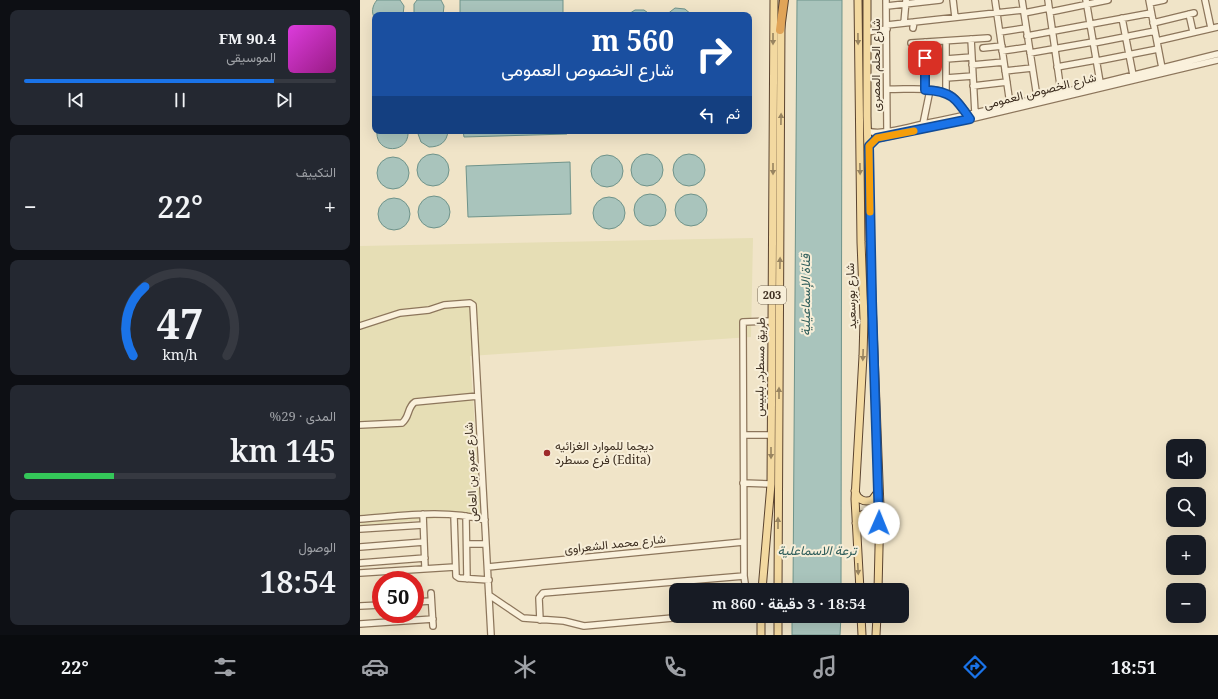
<!DOCTYPE html>
<html lang="ar">
<head>
<meta charset="utf-8">
<style>
	body { margin:0; font-family:"Noto Serif",Vazirmatn,serif; background:#242831; color:#f1f3f6; direction:rtl; height:100vh; display:flex; flex-direction:column; font-size:15px; white-space:nowrap }
	* { box-sizing:border-box; margin:0 }
	p { font-size:13px; color:#9ea1a6 }
	.icon { flex:none; width:22px; height:22px; fill:none; stroke:currentColor; stroke-width:2; stroke-linecap:round; stroke-linejoin:round }
	.map { position:relative; flex:1; overflow:hidden; direction:ltr }
	.panel { display:flex; flex-direction:column; gap:10px; padding:10px; background:#0d0f14; width:360px }
	.panel>* { flex:none }
	.banner { position:absolute; left:12px; top:12px; width:380px; height:122px; border-radius:8px; box-shadow:0 4px 16px #0002; direction:rtl; background:#1a4fa0; color:#fff; overflow:hidden }
	.tools { position:absolute; left:806px; top:439px; display:grid; gap:8px }
	.tools a { display:grid; place-items:center; width:40px; height:40px; border-radius:8px; background:#171b24; box-shadow:0 4px 16px #0002; font-size:20px }
	.speed { position:absolute; left:12px; top:571px; display:flex; gap:8px; font-size:20px; font-weight:700; text-align:center }
	.speed>* { display:grid; place-content:center; width:52px; height:52px; border-radius:50%; background:#171b24; box-shadow:0 4px 16px #0002; line-height:1 }
	.speed .limit { border:6px solid #d22; background:#fff; color:#111 }
	.pin { position:absolute; display:grid; place-items:center; width:34px; height:34px; color:#fff; margin:-17px; border-radius:8px; box-shadow:0 2px 6px #0006 }
	.me { position:absolute; width:44px; margin:-22px; rotate:1deg; stroke-linejoin:round; filter:drop-shadow(0 0 3px #0008) }
	.turn { display:flex; align-items:center; gap:14px; height:84px; padding:0 12px; font-size:18px }
	.turn .icon { width:52px; height:52px; stroke-width:2.5 }
	.turn b { display:block; font-size:28px; line-height:34px }
	.then { display:flex; align-items:center; height:38px; padding:0 12px; background:#0003; gap:8px; font-size:15px }
	.big { font-size:30px; font-weight:600; line-height:1.1 }
	.panel .widget { flex:1; display:flex; flex-direction:column; justify-content:center; gap:6px; min-width:0; padding:0 14px; border-radius:8px; background:#242831 }
	.panel .dial { align-items:center; gap:0 }
	.dial svg { height:104px; overflow:visible; fill:none; stroke:#363941; stroke-width:7; stroke-linecap:round; text-anchor:middle }
	.dial text { fill:#f1f3f6; stroke:none }
	.song { display:flex; align-items:center; gap:12px }
	.cover { width:48px; height:48px; border-radius:6px; background:linear-gradient(135deg,hsl(300 70% 55%),hsl(310 70% 35%)) }
	.played { height:4px; border-radius:2px; background:linear-gradient(90deg,#1a73e8 80%,#363941 80%) }
	.keys { display:flex; justify-content:space-around; direction:ltr }
	.heat { display:flex; justify-content:space-between; align-items:center; font-size:22px; direction:ltr }
	.charge { height:6px; border-radius:3px; background:linear-gradient(90deg,#34c759 29%,#363941 0) }
	.trip { position:absolute; left:309px; top:583px; width:240px; height:40px; border-radius:8px; background:#171b24; box-shadow:0 4px 16px #0002; font-weight:600; line-height:40px; text-align:center; direction:rtl }
	.dock { display:flex; height:64px; justify-content:space-around; align-items:center; background:#090b0e; color:#9ea1a6 }
	.dock .icon { width:28px; height:28px }
	.dock .selected { color:#1a73e8 }
	.dock b { font-size:18px; color:#f1f3f6 }
	main { display:flex; flex:1; min-height:0 }
	.map>svg:first-child { display:block }
	.farmland { fill:#e6deb5 }
	.water { fill:#a9c4bc; stroke:#6f938a }
	.lines { fill:none; stroke-linecap:round; stroke-linejoin:round }
	.minor-casing { stroke:#8d765c; stroke-width:8 }
	.major-casing { stroke:#5b4430; stroke-width:9 }
	.highway-casing { stroke:#5b4430; stroke-width:10 }
	.minor { stroke:#faf1dc; stroke-width:5.5 }
	.major { stroke:#f3d9a0; stroke-width:7 }
	.highway { stroke:#e0a458; stroke-width:8 }
	.oneway { fill:#988460 }
	.route-casing { stroke:#114b97; stroke-width:10 }
	.route { stroke:#1a73e8; stroke-width:7 }
	.slow { stroke:#f59e0b; stroke-width:7 }
	.poi-dot { fill:#9e2a2b; stroke:#f7eed8; stroke-width:1.5 }
	.labels { text-anchor:middle; stroke-width:4; stroke-linejoin:round; paint-order:stroke }
	.shield { fill:#f7eed8; stroke:#756857; stroke-width:1 }
	.shield-label { font-size:11px; font-weight:bold; fill:#3d2e20 }
	.street-label { font-size:12px; fill:#3d2e20; stroke:#f7eed8 }
	.poi-label { font-size:12px; fill:#3d2e20; stroke:#f7eed8; text-anchor:start }
	.water-label { font-size:13px; font-style:italic; fill:#2f5d5a; stroke:#f7eed8 }
</style>
</head>
<body>
<main>
<div class="map">
<svg width="858" height="635" viewBox="0 0 858 635">
	<rect width="100%" height="100%" fill="#f0e4c8"/>
	<path class="farmland" d="M393,238L391,337L110,356L121,514L0,526V246Z"/>
	<path class="water" d="M17,0H40L44,6L43,15H15V19C11,13 12,6 17,0Z
		M57,0H81L84,6L83,15H54V4Z
		M100,0H203V15H100Z
		M437,0H482L481,590H433Z
		M315,8L325,9L332,15H306Z
		M275,10H284L291,15H267Z
		M17,131H48C50,154 15,155 17,131Z
		M57,131H88C87,142 80,147 69,147L61,142Z
		M103,131H207V134L104,137Z
		M271 170a16 16 0 1 1 32 0a16 16 0 1 1-32 0Z
		M57 170a16 16 0 1 1 32 0a16 16 0 1 1-32 0Z
		M313 170a16 16 0 1 1 32 0a16 16 0 1 1-32 0Z
		M231 171a16 16 0 1 1 32 0a16 16 0 1 1-32 0Z
		M17 173a16 16 0 1 1 32 0a16 16 0 1 1-32 0Z
		M210,162L211,214L108,217L106,166Z
		M315 210a16 16 0 1 1 32 0a16 16 0 1 1-32 0Z
		M274 210a16 16 0 1 1 32 0a16 16 0 1 1-32 0Z
		M58 212a16 16 0 1 1 32 0a16 16 0 1 1-32 0Z
		M233 213a16 16 0 1 1 32 0a16 16 0 1 1-32 0Z
		M18 214a16 16 0 1 1 32 0a16 16 0 1 1-32 0Z
		M432,616H481L480,635H432Z"/>
	<g class="lines">
		<g class="minor-casing">
			<path id="minor" d="M526,0L527,131
				M593,0L595,17
				M635,0L650,104
				M662,0L677,97
				M688,0L701,92
				M726,0L740,82
				M789,0L802,68
				M845,0L851,28
				M790,3L804,0
				M527,6L580,0
				M690,12L748,0
				M664,13L689,8
				M829,14L833,32
				M762,18L773,75
				M544,23L546,0
				M793,23L834,13
				M527,25L663,10
				M553,28L554,22
				M507,32L527,29
				M640,32L666,28
				M667,36L791,13
				M611,39L615,113
				M797,41L858,27
				M551,43L628,38
				M734,43L795,31
				M623,48L642,46
				M642,51L669,47
				M670,53L733,42
				M586,59L612,57
				M737,61L798,49
				M612,65L644,62
				M697,67L736,60
				M645,71L672,68
				M586,78L613,76
				M613,86L647,82
				M527,89C544,90 577,86 591,95C599,100 604,109 609,117
				M565,90V42
				M586,92V41
				M563,124L570,90
				M508,131C521,136 553,126 568,123C665,103 762,78 858,54
				M509,146L513,140L520,138L610,119L858,60
				M0,326L40,313L69,310L84,305L110,303L113,305L131,635
				M0,425L42,423C50,417 47,407 55,402L118,396
				M384,435H411
				M383,483L411,484
				M63,514L65,568
				M94,516L96,576L99,578L129,580
				M106,516L107,579
				M0,519C41,516 85,509 125,520
				M0,529L63,525
				M107,544H126
				M0,547L64,542
				M0,563L65,558
				M128,567L383,542
				M0,573L95,567
				M386,590L384,576L383,322L412,321
				M71,593L73,626
				M129,595L163,618L204,621L224,626L335,616
				M55,602L71,601
				M0,606L21,605
				M180,620L179,598L183,593L384,576
				M0,624L73,619"/>
		</g>
		<g class="major-casing">
			<path id="major" d="M498,0L501,242L504,319L503,356L495,499L500,590
				M507,0V116L512,301L520,507L518,590
				M495,491C497,499 504,503 512,500L518,492
				M496,523C498,515 505,512 513,514L519,523
				M402,590L411,484L414,0
				M418,590L421,24
				M501,616L502,635
				M401,635V616
				M418,635V616
				M516,635L517,616"/>
		</g>
		<g class="highway-casing">
			<path id="highway" d="M420,30L424,0"/>
		</g>
		<use href="#minor" class="minor"/>
		<use href="#major" class="major"/>
		<use href="#highway" class="highway"/>
	</g>
	<defs><path id="oneway-solid" d="M-6-.8H1V-3.2L6.5 0L1 3.2V.8H-6Z"/></defs>
	<g class="oneway">
		<use href="#oneway-solid" transform="translate(413 39) rotate(90)"/>
		<use href="#oneway-solid" transform="translate(498 39) rotate(89)"/>
		<use href="#oneway-solid" transform="translate(421 119) rotate(-89)"/>
		<use href="#oneway-solid" transform="translate(413 169) rotate(90)"/>
		<use href="#oneway-solid" transform="translate(500 169) rotate(89)"/>
		<use href="#oneway-solid" transform="translate(420 263) rotate(-89)"/>
		<use href="#oneway-solid" transform="translate(503 355) rotate(92)"/>
		<use href="#oneway-solid" transform="translate(419 393) rotate(-90)"/>
		<use href="#oneway-solid" transform="translate(411 453) rotate(90)"/>
		<use href="#oneway-solid" transform="translate(418 523) rotate(-90)"/>
		<use href="#oneway-solid" transform="translate(498 569) rotate(87)"/>
	</g>
	<g class="lines">
		<g class="route-casing">
			<path id="route" d="M519,523L512,301L509,146L517,138L610,119C596,98 591,91 565,90V58"/>
		</g>
		<use href="#route" class="route"/>
		<path class="slow" d="M510,212L509,146L517,138L554,131"/>
	</g>
	<circle class="poi-dot" cx="187" cy="453" r="4"/>
	<g class="labels">
		<rect class="shield" x="398" y="286" width="28" height="18" rx="3"/>
		<g class="shield-label">
			<text x="412" y="299">203</text>
		</g>
		<g class="street-label">
			<text transform="translate(516 65) rotate(-90)" y="4">شارع الحلم المصرى</text>
			<text transform="translate(680 91) rotate(-14)" y="4">شارع الخصوص العمومى</text>
			<text transform="translate(491 296) rotate(-92)" y="4">شارع بورسعيد</text>
			<text transform="translate(400 367) rotate(-89)" y="4">طريق مسطرد, بلبيس</text>
			<text transform="translate(111 472) rotate(-93)" y="4">شارع عمرو بن العاص</text>
			<text transform="translate(255 544) rotate(-6)" y="4">شارع محمد الشعراوى</text>
		</g>
		<g class="poi-label">
			<text x="195" y="450">ديجما للموارد الغزائيه<tspan x="195" dy="14">فرع مسطرد (Edita)</tspan></text>
		</g>
		<g class="water-label">
			<text transform="translate(445 295) rotate(-90)" y="5">قناة الإسماعيلية</text>
			<text x="457" y="555">ترعة الاسماعلية</text>
		</g>
	</g>
</svg>
<div class="tools">
<a><svg class="icon" aria-label="sound" viewBox="0 0 24 24"><path d="M4 9h4l5-4v14l-5-4H4zM17 9q2 3 0 6"/></svg></a>
<a><svg class="icon" aria-label="search" viewBox="0 0 24 24"><circle cx="10" cy="10" r="6"/><path d="M15 15l6 6"/></svg></a>
<a>+</a>
<a>−</a>
</div>
<div class="speed"><div class="limit">50</div></div>
<div class="pin" style="left:565px;top:58px;background:#d93025"><svg class="icon" aria-label="arrive" viewBox="0 0 24 24"><path d="M6 21V4h12l-3 4 3 4H6"/></svg></div>
<svg class="me" style="left:519px;top:523px" viewBox="-20 -20 40 40"><circle r="19" fill="#fff"/><path d="M0-13L10 11 0 6-10 11z" fill="#1a73e8"/></svg>
<div class="trip">18:54 · 3 دقيقة · 860 m</div>
<div class="banner">
<div class="turn"><svg class="icon" aria-label="right" viewBox="0 0 24 24"><path d="M7 20v-9h11M14 6l5 5-5 5"/></svg><div><b>560 m</b>شارع الخصوص العمومى</div></div>
<div class="then">ثم<svg class="icon" aria-label="left" viewBox="0 0 24 24"><path d="M17 20v-9H6M10 6l-5 5 5 5"/></svg></div>
</div>
</div>
<section class="panel">
<div class="widget">
<div class="song"><i class="cover"></i><div><b>90.4 FM</b><p>الموسيقى</p></div></div>
<div class="played"></div>
<div class="keys"><svg class="icon" aria-label="previous" viewBox="0 0 24 24"><path d="M18 5L8 12l10 7zM5 5v14"/></svg><svg class="icon" aria-label="pause" viewBox="0 0 24 24"><path d="M8 5v14M16 5v14"/></svg><svg class="icon" aria-label="next" viewBox="0 0 24 24"><path d="M6 5l10 7-10 7zM19 5v14"/></svg></div>
</div>
<div class="widget"><p>التكييف</p>
<div class="heat"><a>−</a><b class="big">22°</b><a>+</a></div>
</div>
<div class="widget dial"><svg viewBox="0 0 100 80">
<path d="M14 69A42 42 0 1 1 86 69"/>
<path d="M14 69A42 42 0 0 1 23 16" stroke="#1a73e8"/>
<text x="50" y="56" font-size="32" font-weight="700">47</text>
<text x="50" y="72" font-size="11">km/h</text>
</svg></div>
<div class="widget"><p>المدى · 29%</p><b class="big">145 km</b><div class="charge"></div></div>
<div class="widget"><p>الوصول</p><b class="big">18:54</b></div>
</section>
</main>
<nav class="dock">
<b>18:51</b>
<svg class="icon selected" aria-label="directions" viewBox="0 0 24 24"><path d="M12 3l9 9-9 9-9-9zM9 14v-3h6M13 9l2 2-2 2"/></svg>
<svg class="icon" aria-label="music" viewBox="0 0 24 24"><path d="M9 18V5l10-2v13"/><circle cx="6" cy="18" r="3"/><circle cx="16" cy="16" r="3"/></svg>
<svg class="icon" aria-label="phone" viewBox="0 0 24 24"><path d="M5 4h4l2 5-3 2q2 4 5 5l2-3 5 2v4C11 20 4 13 5 4z"/></svg>
<svg class="icon" aria-label="climate" viewBox="0 0 24 24"><path d="M12 3v18M4 7l16 10M4 17L20 7"/></svg>
<svg class="icon" aria-label="car" viewBox="0 0 24 24"><path d="M5 17H2v-5l4-1 3-4h7l3 4 3 1v5h-3M9 17h6M6 11h13"/><circle cx="7" cy="17" r="2"/><circle cx="17" cy="17" r="2"/></svg>
<svg class="icon" aria-label="filters" viewBox="0 0 24 24"><path d="M4 7h16M4 17h16"/><circle cx="9" cy="7" r="2"/><circle cx="15" cy="17" r="2"/></svg>
<b>22°</b>
</nav>
</body>
</html>
